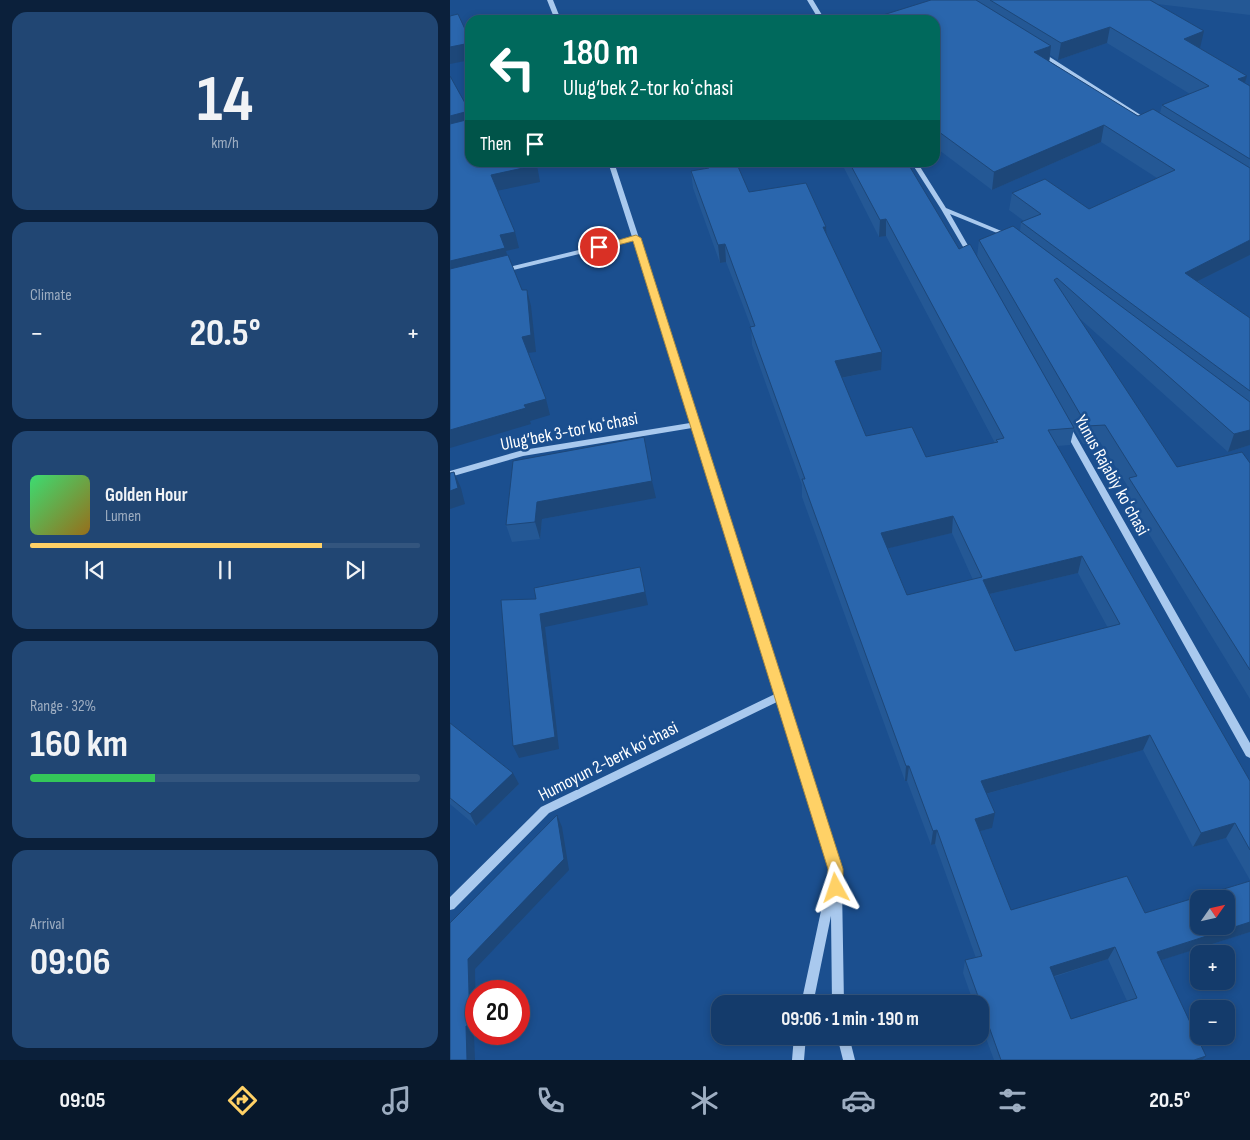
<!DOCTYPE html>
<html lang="en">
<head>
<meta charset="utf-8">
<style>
	body { margin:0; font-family:"Sofia Sans Condensed",sans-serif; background:#214673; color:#f1f3f6; height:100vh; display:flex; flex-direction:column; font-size:19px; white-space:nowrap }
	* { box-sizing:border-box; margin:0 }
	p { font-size:16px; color:#9dadc1 }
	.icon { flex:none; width:28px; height:28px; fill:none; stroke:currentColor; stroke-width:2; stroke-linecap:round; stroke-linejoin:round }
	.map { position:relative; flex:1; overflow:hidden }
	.side { display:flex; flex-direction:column; gap:12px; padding:12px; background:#0b203b; width:450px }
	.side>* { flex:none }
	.banner { position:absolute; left:15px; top:15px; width:475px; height:152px; border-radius:15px; box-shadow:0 2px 8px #0003,0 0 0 1px #33557e; background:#00695c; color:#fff; overflow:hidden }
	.needle { width:32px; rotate:56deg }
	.buttons { position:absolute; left:740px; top:890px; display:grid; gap:10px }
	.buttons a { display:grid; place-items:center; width:45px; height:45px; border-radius:10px; background:#143b6b; box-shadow:0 2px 8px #0003,0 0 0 1px #33557e; font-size:25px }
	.speed { position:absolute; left:15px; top:980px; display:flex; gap:10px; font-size:25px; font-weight:700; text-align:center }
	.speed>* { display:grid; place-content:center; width:65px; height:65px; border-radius:50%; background:#143b6b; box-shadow:0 2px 8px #0003,0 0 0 1px #33557e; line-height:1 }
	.speed .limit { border:8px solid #d22; background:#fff; color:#111 }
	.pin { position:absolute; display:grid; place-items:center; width:42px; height:42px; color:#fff; margin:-21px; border:2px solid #fff; border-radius:50%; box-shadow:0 1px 5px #0007 }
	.me { position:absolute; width:55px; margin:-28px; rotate:355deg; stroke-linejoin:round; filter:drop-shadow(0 0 4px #0008) }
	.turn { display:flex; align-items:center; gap:18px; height:105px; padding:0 15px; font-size:22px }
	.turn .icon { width:65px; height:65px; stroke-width:2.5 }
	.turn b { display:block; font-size:35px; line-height:42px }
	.then { display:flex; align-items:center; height:48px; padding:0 15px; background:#0003; gap:10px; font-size:19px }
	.big { font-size:38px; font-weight:700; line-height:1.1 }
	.side .card { flex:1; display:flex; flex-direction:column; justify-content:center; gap:8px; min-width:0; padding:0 18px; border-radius:15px; background:#214673 }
	.side .dial { align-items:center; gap:0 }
	.dial b { font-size:65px; line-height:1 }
	.song { display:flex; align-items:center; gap:15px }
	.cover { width:60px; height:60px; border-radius:8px; background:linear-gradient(135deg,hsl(140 70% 55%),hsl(40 70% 35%)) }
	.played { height:5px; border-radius:2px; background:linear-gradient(90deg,#ffd166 75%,#33557e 75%) }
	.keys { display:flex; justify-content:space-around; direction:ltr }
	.heat { display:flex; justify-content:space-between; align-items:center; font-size:28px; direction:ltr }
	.charge { height:8px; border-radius:4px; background:linear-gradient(90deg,#34c759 32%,#33557e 0) }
	.trip { position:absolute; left:261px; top:995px; width:278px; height:50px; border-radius:15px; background:#143b6b; box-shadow:0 2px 8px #0003,0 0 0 1px #33557e; font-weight:700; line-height:50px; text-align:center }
	.tabs { display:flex; height:80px; justify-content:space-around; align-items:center; background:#08182b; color:#9dadc1 }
	.tabs .icon { width:35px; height:35px }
	.tabs .selected { color:#ffd166 }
	.tabs b { font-size:22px; color:#f1f3f6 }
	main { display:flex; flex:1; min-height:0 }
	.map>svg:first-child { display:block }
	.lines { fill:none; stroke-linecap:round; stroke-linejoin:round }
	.minor { fill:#a9c9ee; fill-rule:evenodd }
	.wall { fill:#245895; fill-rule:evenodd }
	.shaded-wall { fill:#1d4779 }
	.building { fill:#2a66ad; stroke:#1d4779; fill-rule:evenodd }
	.route { fill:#ffd166; stroke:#a68842 }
	.labels { text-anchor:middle; stroke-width:5; stroke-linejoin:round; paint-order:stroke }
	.street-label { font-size:18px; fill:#fff; stroke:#1b4f8f }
</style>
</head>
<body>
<main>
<section class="side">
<div class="card dial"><b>14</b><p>km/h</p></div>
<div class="card"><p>Climate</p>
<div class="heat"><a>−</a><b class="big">20.5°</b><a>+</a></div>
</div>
<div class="card">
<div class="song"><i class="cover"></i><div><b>Golden Hour</b><p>Lumen</p></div></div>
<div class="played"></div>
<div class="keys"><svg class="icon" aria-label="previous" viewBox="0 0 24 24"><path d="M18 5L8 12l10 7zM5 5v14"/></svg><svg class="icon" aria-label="pause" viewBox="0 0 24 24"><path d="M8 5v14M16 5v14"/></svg><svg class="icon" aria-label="next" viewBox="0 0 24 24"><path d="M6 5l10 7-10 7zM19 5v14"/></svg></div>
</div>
<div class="card"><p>Range · 32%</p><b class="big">160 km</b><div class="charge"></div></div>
<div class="card"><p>Arrival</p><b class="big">09:06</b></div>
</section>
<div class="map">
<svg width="800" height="1060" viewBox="0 0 800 1060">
	<rect width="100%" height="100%" fill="#1b4f8f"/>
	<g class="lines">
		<path class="minor" d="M97,0H103L111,20H105Z
			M357,0H363L375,20H369Z
			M588,52H592L700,121L695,122L588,54Z
			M158,162H164L189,238L390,869L388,882L390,883L392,887L394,1004H382L381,916L363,1004H351L380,869L327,702L99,813L4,909L0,910V897L91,807L325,694L242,428L73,456L0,477V471L73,450L240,423L183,241L51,273L47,271L51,269L182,237Z
			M461,162H467L496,208L561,235V237H557L500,214L524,256L521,258L519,257L491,209Z
			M616,423L620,426L800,743V758L796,756L612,426Z
			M344,1036H356L354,1060H342Z
			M387,1036H399L405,1060H393Z"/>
	</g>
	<path class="wall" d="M481,0H800V15L707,4L750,48L795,83L800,86V255L748,281L800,318V445L778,452L628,317L727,467L800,463V699L675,495L677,485L650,442L633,444L624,429L620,445L607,446L800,781V880L776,838L743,847L693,750L536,794L542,828L530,831L561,910L695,913L800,881V932L711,960L752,1060H544L530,1022V1004H524L513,973L515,960L526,958L485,844L481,845L457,781H455L352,497V485L302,345L301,327L292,303L276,262L270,263L243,188L241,171L254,169L252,162H286L299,192L377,235L431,370L392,378L416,436L476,457L545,443L436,236L429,237L391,162H457L509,249L527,257L529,240L570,231L571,222L574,221L559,210L562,193L639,209L707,178L651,142L542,190L485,147V20ZM657,43L740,94L712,105L710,113L688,116L599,62L600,55L608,60ZM502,533L523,580L457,595L438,548ZM628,573L658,628L565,651L540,594ZM658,959L677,1001L621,1019L604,977Z
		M206,498L92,519L90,539L62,542L56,525Z
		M0,723L69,784L26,826L0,804Z"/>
	<path class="shaded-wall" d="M660,27L657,43L608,60L611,43Z
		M754,31L750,48L730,55L734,39Z
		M20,43V60L0,64V47Z
		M601,46L599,63L584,52Z
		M797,76L792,92L788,79Z
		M15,112L20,128L0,133V116Z
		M654,125L651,142L542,190L544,172Z
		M87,165L90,182L46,191L41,175Z
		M436,219V236L429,237L430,220Z
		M373,227H376L377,244Z
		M65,232L69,248L56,251L60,265L0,279V261L50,235Z
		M800,240V255L730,290L735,273Z
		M275,244L276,262L270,263L268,245Z
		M77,290L81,306L86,352L77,353L72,337Z
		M432,352L431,370L385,379V361Z
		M96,399L100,415L80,421L81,424L0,448V430L74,405Z
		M800,430V445L778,452L784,434Z
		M4,472L11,488L15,504L0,509V491Z
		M202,481L206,498L92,519L90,539L85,522L87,502Z
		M503,516L502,533L431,550V533Z
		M632,556L628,573L531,596L533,580Z
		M190,567L198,605L95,627L109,749L69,758L63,746L90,614Z
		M700,735L693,750L528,796L531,781Z
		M456,766H459L457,781H455Z
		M63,773L69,784L26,826L20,814Z
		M545,813L542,828L523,833L525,819Z
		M107,815L112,827L119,870L25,969L26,1034H27L24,1035L25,1060H17L16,1026L18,959Z
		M785,823L776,838L743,847L751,833Z
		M487,830L485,844L481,845L483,831Z
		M800,922V932L699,964L707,952Z
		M665,947L658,959L595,979L600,967Z
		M756,1056L752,1060H744Z"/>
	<path class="building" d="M481,0H526L601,46L584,52L688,116L703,109L800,168V240L735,273L800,318V391L571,222L591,214L562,193L595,179L639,209L725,170L654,125L544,172L485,129V20H417Z
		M540,0H700L754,31L734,39L797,76L788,79L800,86V159L712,105L759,86L660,27L611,43Z
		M8,14L20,40V43L0,47V16Z
		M327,18L329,20H312Z
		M0,76L20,112V162H85L87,165L41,175L65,232L50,235L55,248L0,261V124L16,120L17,114L15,112L0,116Z
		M257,162H286L299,192L356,183L376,227H373L432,352L385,361L416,436L462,427L476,457L548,442L546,440L554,438L436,219L430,220L399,162H457L509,249L520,244L624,428L598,430L800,781V850L785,823L751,833L700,735L531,781L545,813L525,819L561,910L677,876L695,913L800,881V922L707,952L756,1056L744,1060H551L515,960L532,956L487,830L483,831L459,766H456L352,479H355L300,327L305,326L275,244L268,245L241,171L259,168ZM503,516L532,577L457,595L431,533ZM632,556L670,624L565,651L533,580ZM749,899H776V926H749ZM665,947L687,998L621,1019L600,967Z
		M563,226L800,402V430L784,434L607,278L604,280L727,467L792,452L800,463V670L679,478L687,476L655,425L637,426L529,240Z
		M58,255L72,290H77L81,335L72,337L96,399L74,405L76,408L0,430V269Z
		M194,437L202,481L87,502L85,522L56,525L63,461Z
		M4,472L8,488L0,491V473Z
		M190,567L195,592L90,614L105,737L63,746L51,600L86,599L84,588Z
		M0,723L63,773L20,814L0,798Z
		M107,815L114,859L18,959L20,1025L16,1026L17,1060H0V923Z"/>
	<path class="route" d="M186,235L191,238L393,869V888L391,893L386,895L381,893L378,888V869L183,241L149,250L145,247Z"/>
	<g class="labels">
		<g class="street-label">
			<text transform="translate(119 431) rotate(-11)" y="6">Ulug‘bek 3-tor koʻchasi</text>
			<text transform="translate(662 475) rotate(61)" y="6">Yunus Rajabiy koʻchasi</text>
			<text transform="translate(158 761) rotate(-27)" y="6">Humoyun 2-berk koʻchasi</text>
		</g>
	</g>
</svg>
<div class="buttons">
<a><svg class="needle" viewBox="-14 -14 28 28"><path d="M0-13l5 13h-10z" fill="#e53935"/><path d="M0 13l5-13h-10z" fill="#9dadc1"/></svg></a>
<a>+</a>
<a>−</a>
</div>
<div class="speed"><div class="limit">20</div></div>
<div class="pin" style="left:149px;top:247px;background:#d93025"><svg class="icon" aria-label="arrive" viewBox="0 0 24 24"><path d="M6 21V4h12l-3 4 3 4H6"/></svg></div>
<svg class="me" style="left:386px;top:888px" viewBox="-20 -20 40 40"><path d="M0-17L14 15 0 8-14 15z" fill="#ffd166" stroke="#fff" stroke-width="4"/></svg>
<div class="trip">09:06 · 1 min · 190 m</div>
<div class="banner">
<div class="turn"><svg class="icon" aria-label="left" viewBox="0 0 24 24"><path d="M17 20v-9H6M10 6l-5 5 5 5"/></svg><div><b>180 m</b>Ulug‘bek 2-tor koʻchasi</div></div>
<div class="then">Then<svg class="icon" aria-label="arrive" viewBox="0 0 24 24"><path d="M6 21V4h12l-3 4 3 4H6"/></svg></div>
</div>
</div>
</main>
<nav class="tabs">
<b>09:05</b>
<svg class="icon selected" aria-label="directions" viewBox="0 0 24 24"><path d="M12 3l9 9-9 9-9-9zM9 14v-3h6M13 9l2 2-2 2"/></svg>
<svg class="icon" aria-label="music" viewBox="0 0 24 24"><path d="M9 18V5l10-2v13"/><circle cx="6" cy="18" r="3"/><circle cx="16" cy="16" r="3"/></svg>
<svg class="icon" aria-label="phone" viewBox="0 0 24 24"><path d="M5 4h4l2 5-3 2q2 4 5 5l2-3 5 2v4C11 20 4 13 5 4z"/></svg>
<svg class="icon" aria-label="climate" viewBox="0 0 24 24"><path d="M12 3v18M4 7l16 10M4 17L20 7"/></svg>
<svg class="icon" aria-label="car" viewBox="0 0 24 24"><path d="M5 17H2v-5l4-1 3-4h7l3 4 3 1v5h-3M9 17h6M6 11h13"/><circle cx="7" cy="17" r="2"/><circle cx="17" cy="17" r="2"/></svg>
<svg class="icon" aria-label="filters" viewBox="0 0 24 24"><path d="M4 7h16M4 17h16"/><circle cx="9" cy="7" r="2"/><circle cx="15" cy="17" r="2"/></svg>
<b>20.5°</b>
</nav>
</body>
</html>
